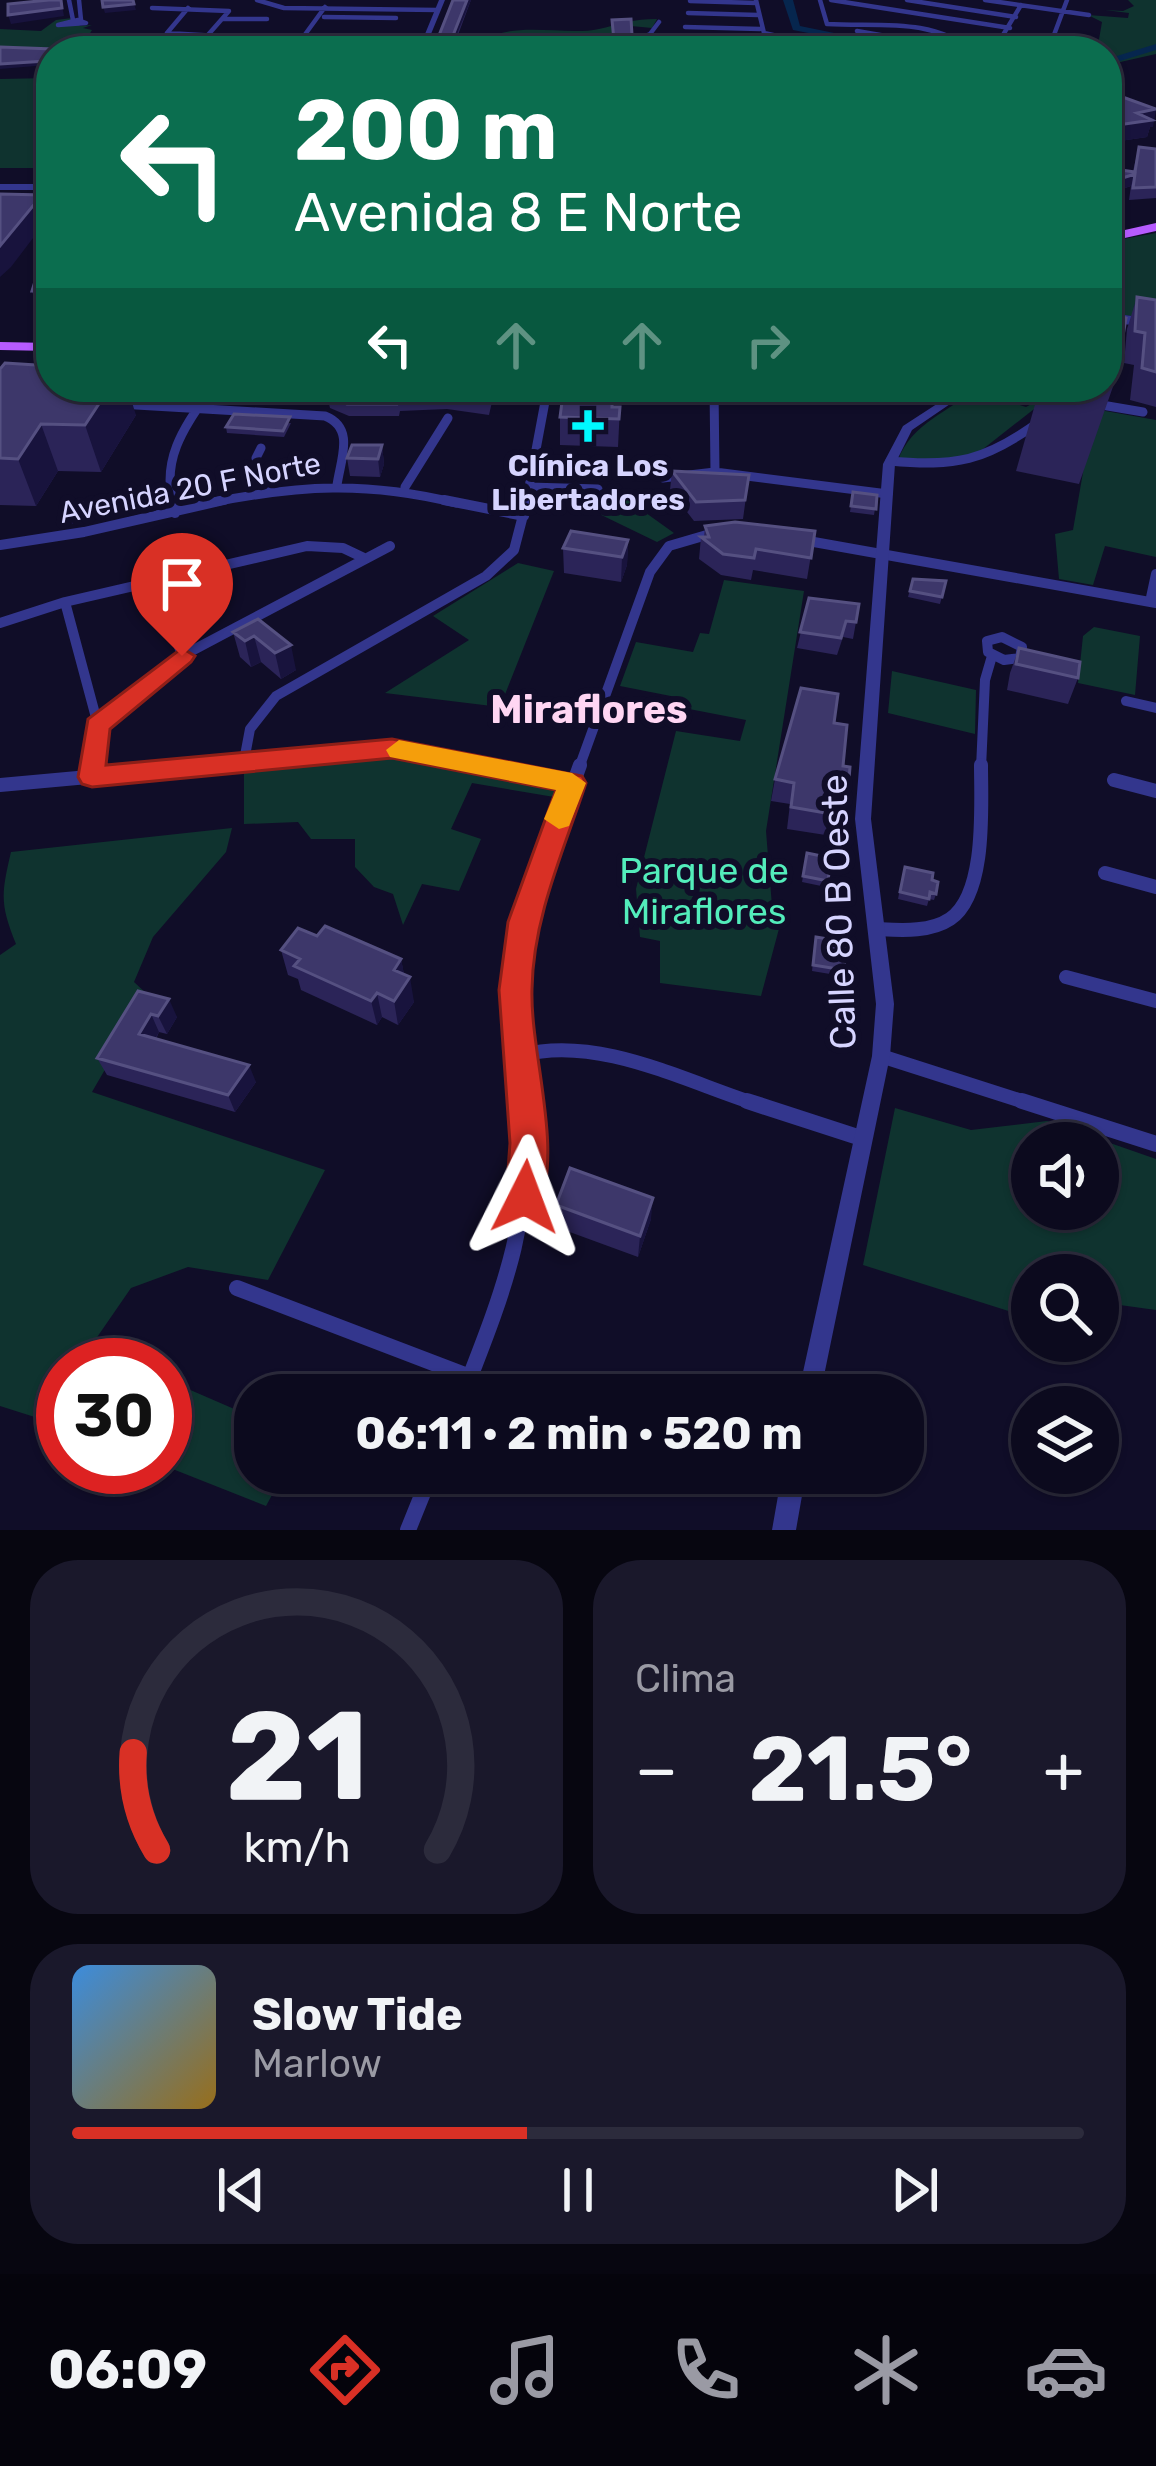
<!DOCTYPE html>
<html lang="es">
<head>
<meta charset="utf-8">
<style>
	body { margin:0; font-family:Rubik,sans-serif; background:#1a182b; color:#f1f3f6; height:100vh; display:flex; flex-direction:column; font-size:45px; white-space:nowrap }
	* { box-sizing:border-box; margin:0 }
	p { font-size:39px; color:#9a9aa4 }
	.icon { flex:none; width:66px; height:66px; fill:none; stroke:currentColor; stroke-width:2; stroke-linecap:round; stroke-linejoin:round }
	.map { position:relative; height:1530px; overflow:hidden }
	.side { display:flex; flex-direction:column; gap:30px; padding:30px; background:#070610; flex:1 }
	.side>* { flex:none }
	.guide { position:absolute; left:36px; top:36px; width:1086px; height:366px; border-radius:48px; box-shadow:0 3px 9px #0004,0 0 0 3px #2c2b3c; background:#0b6e4f; color:#fff; overflow:hidden }
	.buttons { position:absolute; left:1011px; top:1122px; display:grid; gap:24px }
	.buttons a { display:grid; place-items:center; width:108px; height:108px; border-radius:50%; background:#0c0a1e; box-shadow:0 3px 9px #0004,0 0 0 3px #2c2b3c; font-size:60px }
	.speed { position:absolute; left:36px; top:1338px; display:flex; gap:24px; font-size:60px; font-weight:700; text-align:center }
	.speed>* { display:grid; place-content:center; width:156px; height:156px; border-radius:50%; background:#0c0a1e; box-shadow:0 3px 9px #0004,0 0 0 3px #2c2b3c; line-height:1 }
	.speed .limit { border:18px solid #d22; background:#fff; color:#111 }
	.pin { position:absolute; display:grid; place-items:center; width:102px; height:102px; color:#fff; margin:-123px -51px; border-radius:50% 50% 50% 0; rotate:-45deg; box-shadow:0 0 12px #0007 }
	.pin .icon { rotate:45deg }
	.me { position:absolute; width:132px; margin:-66px; rotate:3deg; stroke-linejoin:round; filter:drop-shadow(0 0 9px #0008) }
	.turn { display:flex; align-items:center; gap:42px; height:252px; padding:0 60px; font-size:54px }
	.turn .icon { width:156px; height:156px; stroke-width:2.5 }
	.turn b { display:block; font-size:84px; line-height:102px }
	.lanes { display:flex; align-items:center; height:114px; padding:0 60px; background:#0003; justify-content:center; gap:60px; direction:ltr }
	.lanes .off { opacity:.35 }
	.big { font-size:90px; font-weight:700; line-height:1.1 }
	.side .widget { flex:1; display:flex; flex-direction:column; justify-content:center; gap:18px; min-width:0; padding:0 42px; border-radius:48px; background:#1a182b }
	.side .dial { align-items:center; gap:0 }
	.dial svg { height:312px; overflow:visible; fill:none; stroke:#2c2b3c; stroke-width:7; stroke-linecap:round; text-anchor:middle }
	.dial text { fill:#f1f3f6; stroke:none }
	.song { display:flex; align-items:center; gap:36px }
	.cover { width:144px; height:144px; border-radius:18px; background:linear-gradient(135deg,hsl(210 70% 55%),hsl(40 70% 35%)) }
	.played { height:12px; border-radius:6px; background:linear-gradient(90deg,#d93025 45%,#2c2b3c 45%) }
	.keys { display:flex; justify-content:space-around; direction:ltr }
	.heat { display:flex; justify-content:space-between; align-items:center; font-size:66px; direction:ltr }
	.side .tiles { flex:1; display:grid; gap:30px; grid-template-columns:1fr 1fr }
	.widget:last-child { grid-column:span 2 }
	.trip { position:absolute; left:234px; top:1374px; width:690px; height:120px; border-radius:48px; background:#0c0a1e; box-shadow:0 3px 9px #0004,0 0 0 3px #2c2b3c; font-weight:700; line-height:120px; text-align:center }
	.tabs { display:flex; height:192px; justify-content:space-around; align-items:center; background:#05040c; color:#9a9aa4 }
	.tabs .icon { width:84px; height:84px }
	.tabs .current { color:#d93025 }
	.tabs b { font-size:54px; color:#f1f3f6 }
	.map>svg:first-child { display:block }
	.green { fill:#0f332f; fill-rule:evenodd }
	.lines { fill:none; stroke-linecap:round; stroke-linejoin:round }
	.river { fill:#06264e; fill-rule:evenodd }
	.minor-far5 { stroke:#33368d; stroke-width:4.5 }
	.minor-far4 { stroke:#33368d; stroke-width:6 }
	.minor-far3 { stroke:#33368d; stroke-width:9 }
	.minor-far2 { stroke:#33368d; stroke-width:10 }
	.minor-far1 { stroke:#33368d; stroke-width:14 }
	.minor { stroke:#33368d; stroke-width:16 }
	.tertiary { fill:#33368d; fill-rule:evenodd }
	.primary { fill:#b65bff; fill-rule:evenodd }
	.wall { fill:#2b2458 }
	.shaded-wall { fill:#18133d }
	.building { fill:#3d376a; stroke:#555081; stroke-width:3 }
	.route { fill:#d93025; stroke:#8d1f18; stroke-width:3 }
	.slow { fill:#f59e0b }
	.poi-dot { fill:#00f8ff; stroke:#100d28; stroke-width:4.5 }
	.labels { text-anchor:middle; stroke-width:12; stroke-linejoin:round; paint-order:stroke }
	.far-poi-label { font-size:30px; font-weight:bold; fill:#d6d4ff; stroke:#100d28 }
	.far-street-label { font-size:30px; fill:#d6d4ff; stroke:#100d28 }
	.park-label { font-size:36px; fill:#53edbb; stroke:#100d28 }
	.street-label { font-size:36px; fill:#d6d4ff; stroke:#100d28 }
	.neighbourhood-label { font-size:39px; font-weight:bold; fill:#ffd6f3; stroke:#100d28 }
</style>
</head>
<body>
<div class="map">
<svg width="1156" height="1530" viewBox="0 0 1156 1530">
	<rect width="100%" height="100%" fill="#100d28"/>
	<path class="green" d="M1128,0H1156V54L1107,65V51H1097L1102,22L1088,15L1128,18L1129,13L1105,10L1123,11L1134,6Z
		M72,18L80,26L92,25L83,28L92,30L89,35L352,51L0,50V29L41,31L56,20Z
		M657,19L652,28L631,26L593,49L587,43L561,41H538L522,51L477,48C501,17 564,37 599,29C620,24 634,19 657,19Z
		M51,78V168H0V79Z
		M1156,233V320L1107,312L1118,240Z
		M980,387H991L986,394L1026,407L1062,387L978,453L960,459L898,460C912,423 949,411 980,387Z
		M1094,409L1156,420V557L1105,546L1093,585L1059,579L1055,534L1073,530Z
		M625,498L674,533L657,542L589,509Z
		M518,563L554,571L500,707L385,693L469,640L433,616Z
		M724,580L804,591L766,831L772,906L784,910L761,996L660,983V941L640,937L636,889L676,731L740,741L746,720L684,708L686,699L620,686L636,642L693,652L700,633L709,634Z
		M1094,627L1140,636L1135,695L1078,683L1083,636Z
		M892,671L976,690L975,734L888,713Z
		M392,749L572,783L566,799L472,783L451,829L481,839L459,891L422,884L403,925L393,894L374,887L355,867V839H311L298,822L244,824V761Z
		M232,828L226,852L153,937L134,982L148,995L92,1092L325,1170L268,1280L188,1267L131,1288L91,1346L133,1365H63V1426L0,1406V955L16,944C0,904 1,895 11,852Z
		M895,1108L971,1130L1047,1121L1156,1159V1310L1098,1302V1275H1032V1299L1018,1314L863,1265ZM1032,1143H1098V1209H1032Z
		M165,1379L255,1418V1473H284L266,1506L165,1466Z"/>
	<g class="lines">
		<path class="river" d="M783,0H793L800,26L922,51H901L793,30Z
			M1156,44V50L1107,65V59Z"/>
		<path class="minor-far5" d="M69,0L73,20
			M79,0L81,20
			M257,0L284,8L437,10
			M756,0L764,33L845,51
			M820,0L827,24C880,27 929,17 974,51
			M831,0L1010,28
			M907,0L1016,17
			M985,0L1089,15
			M690,1L756,3
			M152,8L229,11L207,36
			M188,8L167,33L270,39
			M688,13L758,15
			M324,17L396,18
			M223,19H267
			M78,20L86,23L58,25Z
			M685,27L760,29
			M857,31L921,42L1000,40L1021,5
			M279,39L382,44
			M301,40L325,7
			M612,51L650,34L659,22
			M1048,51L1067,0"/>
		<path class="minor-far4" d="M0,187H51"/>
		<path class="minor-far3" d="M1107,317L1156,324
			M931,387L952,398
			M714,388L715,472
			M1090,403L1143,412
			M119,404L325,416C355,428 341,458 337,485
			M261,448L256,458L271,492
			M890,461C956,467 985,461 1039,422
			M663,478L715,472L888,494
			M405,487L448,418
			M529,487L598,489
			M173,503C161,456 187,424 212,387
			M209,503C300,485 366,481 456,503
			M526,503L547,391L713,390"/>
		<path class="minor-far2" d="M172,500L175,513
			M444,500L524,516
			M797,539L1156,603
			M0,545L84,532L224,500
			M65,602L98,725
			M1150,602L1156,574
			M169,616L182,656
			M0,623L65,602L307,546L343,548L364,558
			M1002,637L1022,647L1020,658L1004,660L988,652L987,641Z
			M1126,701L1156,708
			M244,761L250,729L276,696L486,576L514,550L527,500
			M93,768L98,725L182,656L390,546
			M187,768L392,749L491,768
			M579,768L650,572L669,546L717,532
			M981,768L985,680L992,656"/>
		<path class="minor-far1" d="M476,765L572,783
			M92,777L93,765
			M1114,780L1156,791
			M0,785L220,765
			M1105,873L1156,887
			M875,929C899,930 929,933 950,919C987,894 981,805 981,765
			M1066,977L1156,1001
			M522,1055C598,1035 684,1081 756,1104
			M881,1056L1031,1104
			M525,1104L515,990L523,923L580,765"/>
		<path class="minor" d="M747,1101L864,1139
			M1022,1101L1156,1144
			M237,1288L470,1377
			M463,1395C504,1290 534,1217 524,1101
			M408,1530L431,1473"/>
		<path class="tertiary" d="M439,0H445L424,51H418Z
			M963,387H975L912,430L895,464L871,819L894,1004L890,1056L820,1395H798L872,1056L876,1004L855,819L883,464L903,426Z
			M782,1473H806L796,1530H772Z"/>
		<path class="primary" d="M1156,223V231L1107,242V234Z
			M0,342L51,343V351L0,350Z"/>
	</g>
	<path class="wall" d="M453,0H471L452,51H436V43Z
		M1107,108L1153,127H1150L1147,137L1113,142L1107,140Z
		M1139,147L1156,149V198L1129,200L1131,186L1107,194V168L1133,171Z
		M51,260V330H45L32,291Z
		M1137,297L1156,300V407L1130,400L1134,365L1124,363L1127,329Z
		M1107,312L1116,378L1079,484L1016,471L1040,387H1107Z
		M0,369L136,415L101,472L58,471L36,506L0,505Z
		M226,390H491L492,402L489,415L447,409L400,411L399,416H349L330,408L329,404L229,402Z
		M601,394L612,407H620L618,447L560,445V417Z
		M291,423L284,437L227,433L226,427Z
		M382,445L384,464L380,477L350,476L347,458Z
		M672,471L749,475L743,519L694,521L670,490Z
		M853,492L877,495L874,515L850,512Z
		M705,526L815,531L807,579L753,570L751,580L721,575L699,559L701,537H704Z
		M628,540L627,565L621,582L564,573L563,548Z
		M913,579L946,581L940,604L908,597Z
		M809,598L856,622L853,639L843,637L837,655L797,648Z
		M258,619L296,670L281,679L261,662L251,667L240,657L233,632Z
		M1019,648L1078,678L1068,704L1007,690L1010,673Z
		M834,723L848,791L842,813L838,812L832,836L787,829L790,804L771,801L775,779Z
		M807,853L831,858L826,887L802,882Z
		M903,873L932,880L936,894L934,900L929,899L927,906L898,899Z
		M317,936L401,959L404,975L414,1002L398,1025L382,1017L377,1025L301,990L298,979L288,975L281,950Z
		M815,943L844,970L842,976L812,971Z
		M138,991L177,1017L167,1034L159,1032L156,1039L256,1082L235,1112L107,1075L97,1058Z
		M556,1205L651,1219L638,1257L556,1227Z"/>
	<path class="shaded-wall" d="M61,0L64,16L11,24L8,15Z
		M467,0H471L450,51V43Z
		M134,4L136,10L105,13L103,7Z
		M52,49L51,57L47,65L0,69V64Z
		M1156,110L1153,127H1150L1147,137L1113,142L1118,125L1137,113Z
		M1135,174L1131,186L1107,194V183Z
		M42,195L49,217L11,267L0,277V246Z
		M110,387H127L136,415L101,472L85,425Z
		M41,424L58,471L36,506L18,459Z
		M382,445L384,464L380,477L378,459Z
		M88,501L91,520L72,524L70,517Z
		M628,540L627,565L621,582L622,557Z
		M254,636L261,662L251,667L245,641Z
		M291,645L296,670L281,679L275,653Z
		M401,959L406,983L410,977L414,1002L398,1025L394,1001V970Z
		M377,993L382,1017L377,1025L371,1001Z
		M169,999L177,1017L167,1034L158,1016Z
		M151,1014L159,1032L148,1052L139,1034Z
		M249,1065L256,1082L235,1112L228,1095Z
		M653,1198L651,1219L638,1257L640,1236Z"/>
	<path class="building" d="M49,0H61L62,8L8,15V4Z
		M102,0H133L134,4L103,7Z
		M453,0H467L450,43H436Z
		M631,19L633,51H615L612,20Z
		M0,47L52,49L46,61L0,64Z
		M1117,95L1156,109L1137,113L1152,120L1118,125L1107,120V108Z
		M1139,147L1156,149V187L1133,188L1135,174L1107,183V168L1135,172Z
		M0,194L42,195L0,246Z
		M51,260V291H32L37,275Z
		M1137,297L1156,300V372L1142,368L1145,333L1135,331Z
		M1107,312L1126,318L1116,378L1107,377Z
		M5,363L51,366V387H110L85,425L41,424L18,459L0,458V369Z
		M228,387H480L479,389L491,390L488,402L446,397L399,399L397,404H347L328,396L329,392L226,390Z
		M564,387H601V394H612V407H620L619,419L560,417Z
		M234,414L290,417L283,431L226,427Z
		M352,445H382L378,459L347,458Z
		M672,471L749,475L745,500L696,502Z
		M853,492L877,495L876,509L851,506Z
		M88,501L89,514L70,517L69,505Z
		M735,522L815,531L811,558L756,549L754,558L723,554L701,537H709L705,526Z
		M571,531L628,540L622,557L563,548Z
		M913,579L946,581L942,597L910,591Z
		M809,598L859,604L856,622L846,621L841,638L800,632Z
		M258,619L291,645L275,653L254,636L245,641L233,632Z
		M1019,648L1080,662L1078,678L1016,664Z
		M801,688L838,694L834,723L847,725L843,766L850,767L848,791L840,790L837,815L791,807L794,783L775,779Z
		M807,853L831,858L828,881L803,876Z
		M905,867L933,873L932,880L938,882L936,894L930,892L929,899L900,892Z
		M325,926L401,959L394,970L410,977L394,1001L377,993L371,1001L294,966L300,959L281,950L298,928L317,936Z
		M816,937L846,942L844,970L813,965Z
		M138,991L169,999L158,1016L151,1014L139,1034L249,1065L228,1095L97,1058Z
		M570,1168L653,1198L640,1236L556,1205Z"/>
	<path class="route" d="M182,648L195,656L191,662L110,729L106,765L392,739L582,776L586,783C564,850 533,917 532,989C530,1054 564,1149 538,1210L525,1215L512,1210L506,1197L510,1143L499,990L508,922L556,790L392,758L92,787L82,784L78,777L88,719Z"/>
	<path class="slow" d="M399,740L572,773L586,783L569,826L559,829L544,819L556,790L390,757L386,750Z"/>
	<path class="poi-dot" d="M582 408h12v12h12v12h-12v12h-12v-12h-12v-12h12z"/>
	<g class="labels">
		<g class="far-poi-label">
			<text x="588" y="476">Clínica Los<tspan x="588" dy="34">Libertadores</tspan></text>
		</g>
		<g class="far-street-label">
			<text transform="translate(190 488) rotate(-11)" y="10">Avenida 20 F Norte</text>
		</g>
		<g class="park-label">
			<text x="704" y="883">Parque de<tspan x="704" dy="41">Miraflores</tspan></text>
		</g>
		<g class="street-label">
			<text transform="translate(838 912) rotate(-92)" y="13">Calle 80 B Oeste</text>
		</g>
		<g class="neighbourhood-label">
			<text x="589" y="723">Miraflores</text>
		</g>
	</g>
</svg>
<div class="buttons">
<a><svg class="icon" aria-label="sound" viewBox="0 0 24 24"><path d="M4 9h4l5-4v14l-5-4H4zM17 9q2 3 0 6"/></svg></a>
<a><svg class="icon" aria-label="search" viewBox="0 0 24 24"><circle cx="10" cy="10" r="6"/><path d="M15 15l6 6"/></svg></a>
<a><svg class="icon" aria-label="layers" viewBox="0 0 24 24"><path d="M12 4l9 5-9 5-9-5zM3 14l9 5 9-5"/></svg></a>
</div>
<div class="speed"><div class="limit">30</div></div>
<div class="pin" style="left:182px;top:656px;background:#d93025"><svg class="icon" aria-label="arrive" viewBox="0 0 24 24"><path d="M6 21V4h12l-3 4 3 4H6"/></svg></div>
<svg class="me" style="left:525px;top:1197px" viewBox="-20 -20 40 40"><path d="M0-17L14 15 0 8-14 15z" fill="#d93025" stroke="#fff" stroke-width="4"/></svg>
<div class="trip">06:11 · 2 min · 520 m</div>
<div class="guide">
<div class="turn"><svg class="icon" aria-label="left" viewBox="0 0 24 24"><path d="M17 20v-9H6M10 6l-5 5 5 5"/></svg><div><b>200 m</b>Avenida 8 E Norte</div></div>
<div class="lanes"><svg class="icon" aria-label="left" viewBox="0 0 24 24"><path d="M17 20v-9H6M10 6l-5 5 5 5"/></svg><svg class="icon off" aria-label="ahead" viewBox="0 0 24 24"><path d="M12 20V5M6 11l6-6 6 6"/></svg><svg class="icon off" aria-label="ahead" viewBox="0 0 24 24"><path d="M12 20V5M6 11l6-6 6 6"/></svg><svg class="icon off" aria-label="right" viewBox="0 0 24 24"><path d="M7 20v-9h11M14 6l5 5-5 5"/></svg></div>
</div>
</div>
<section class="side">
<div class="tiles">
<div class="widget dial"><svg viewBox="0 0 100 80">
<path d="M14 69A42 42 0 1 1 86 69"/>
<path d="M14 69A42 42 0 0 1 8 44" stroke="#d93025"/>
<text x="50" y="56" font-size="32" font-weight="700">21</text>
<text x="50" y="72" font-size="11">km/h</text>
</svg></div>
<div class="widget"><p>Clima</p>
<div class="heat"><a>−</a><b class="big">21.5°</b><a>+</a></div>
</div>
<div class="widget">
<div class="song"><i class="cover"></i><div><b>Slow Tide</b><p>Marlow</p></div></div>
<div class="played"></div>
<div class="keys"><svg class="icon" aria-label="previous" viewBox="0 0 24 24"><path d="M18 5L8 12l10 7zM5 5v14"/></svg><svg class="icon" aria-label="pause" viewBox="0 0 24 24"><path d="M8 5v14M16 5v14"/></svg><svg class="icon" aria-label="next" viewBox="0 0 24 24"><path d="M6 5l10 7-10 7zM19 5v14"/></svg></div>
</div>
</div>
</section>
<nav class="tabs">
<b>06:09</b>
<svg class="icon current" aria-label="directions" viewBox="0 0 24 24"><path d="M12 3l9 9-9 9-9-9zM9 14v-3h6M13 9l2 2-2 2"/></svg>
<svg class="icon" aria-label="music" viewBox="0 0 24 24"><path d="M9 18V5l10-2v13"/><circle cx="6" cy="18" r="3"/><circle cx="16" cy="16" r="3"/></svg>
<svg class="icon" aria-label="phone" viewBox="0 0 24 24"><path d="M5 4h4l2 5-3 2q2 4 5 5l2-3 5 2v4C11 20 4 13 5 4z"/></svg>
<svg class="icon" aria-label="climate" viewBox="0 0 24 24"><path d="M12 3v18M4 7l16 10M4 17L20 7"/></svg>
<svg class="icon" aria-label="car" viewBox="0 0 24 24"><path d="M5 17H2v-5l4-1 3-4h7l3 4 3 1v5h-3M9 17h6M6 11h13"/><circle cx="7" cy="17" r="2"/><circle cx="17" cy="17" r="2"/></svg>
</nav>
</body>
</html>
